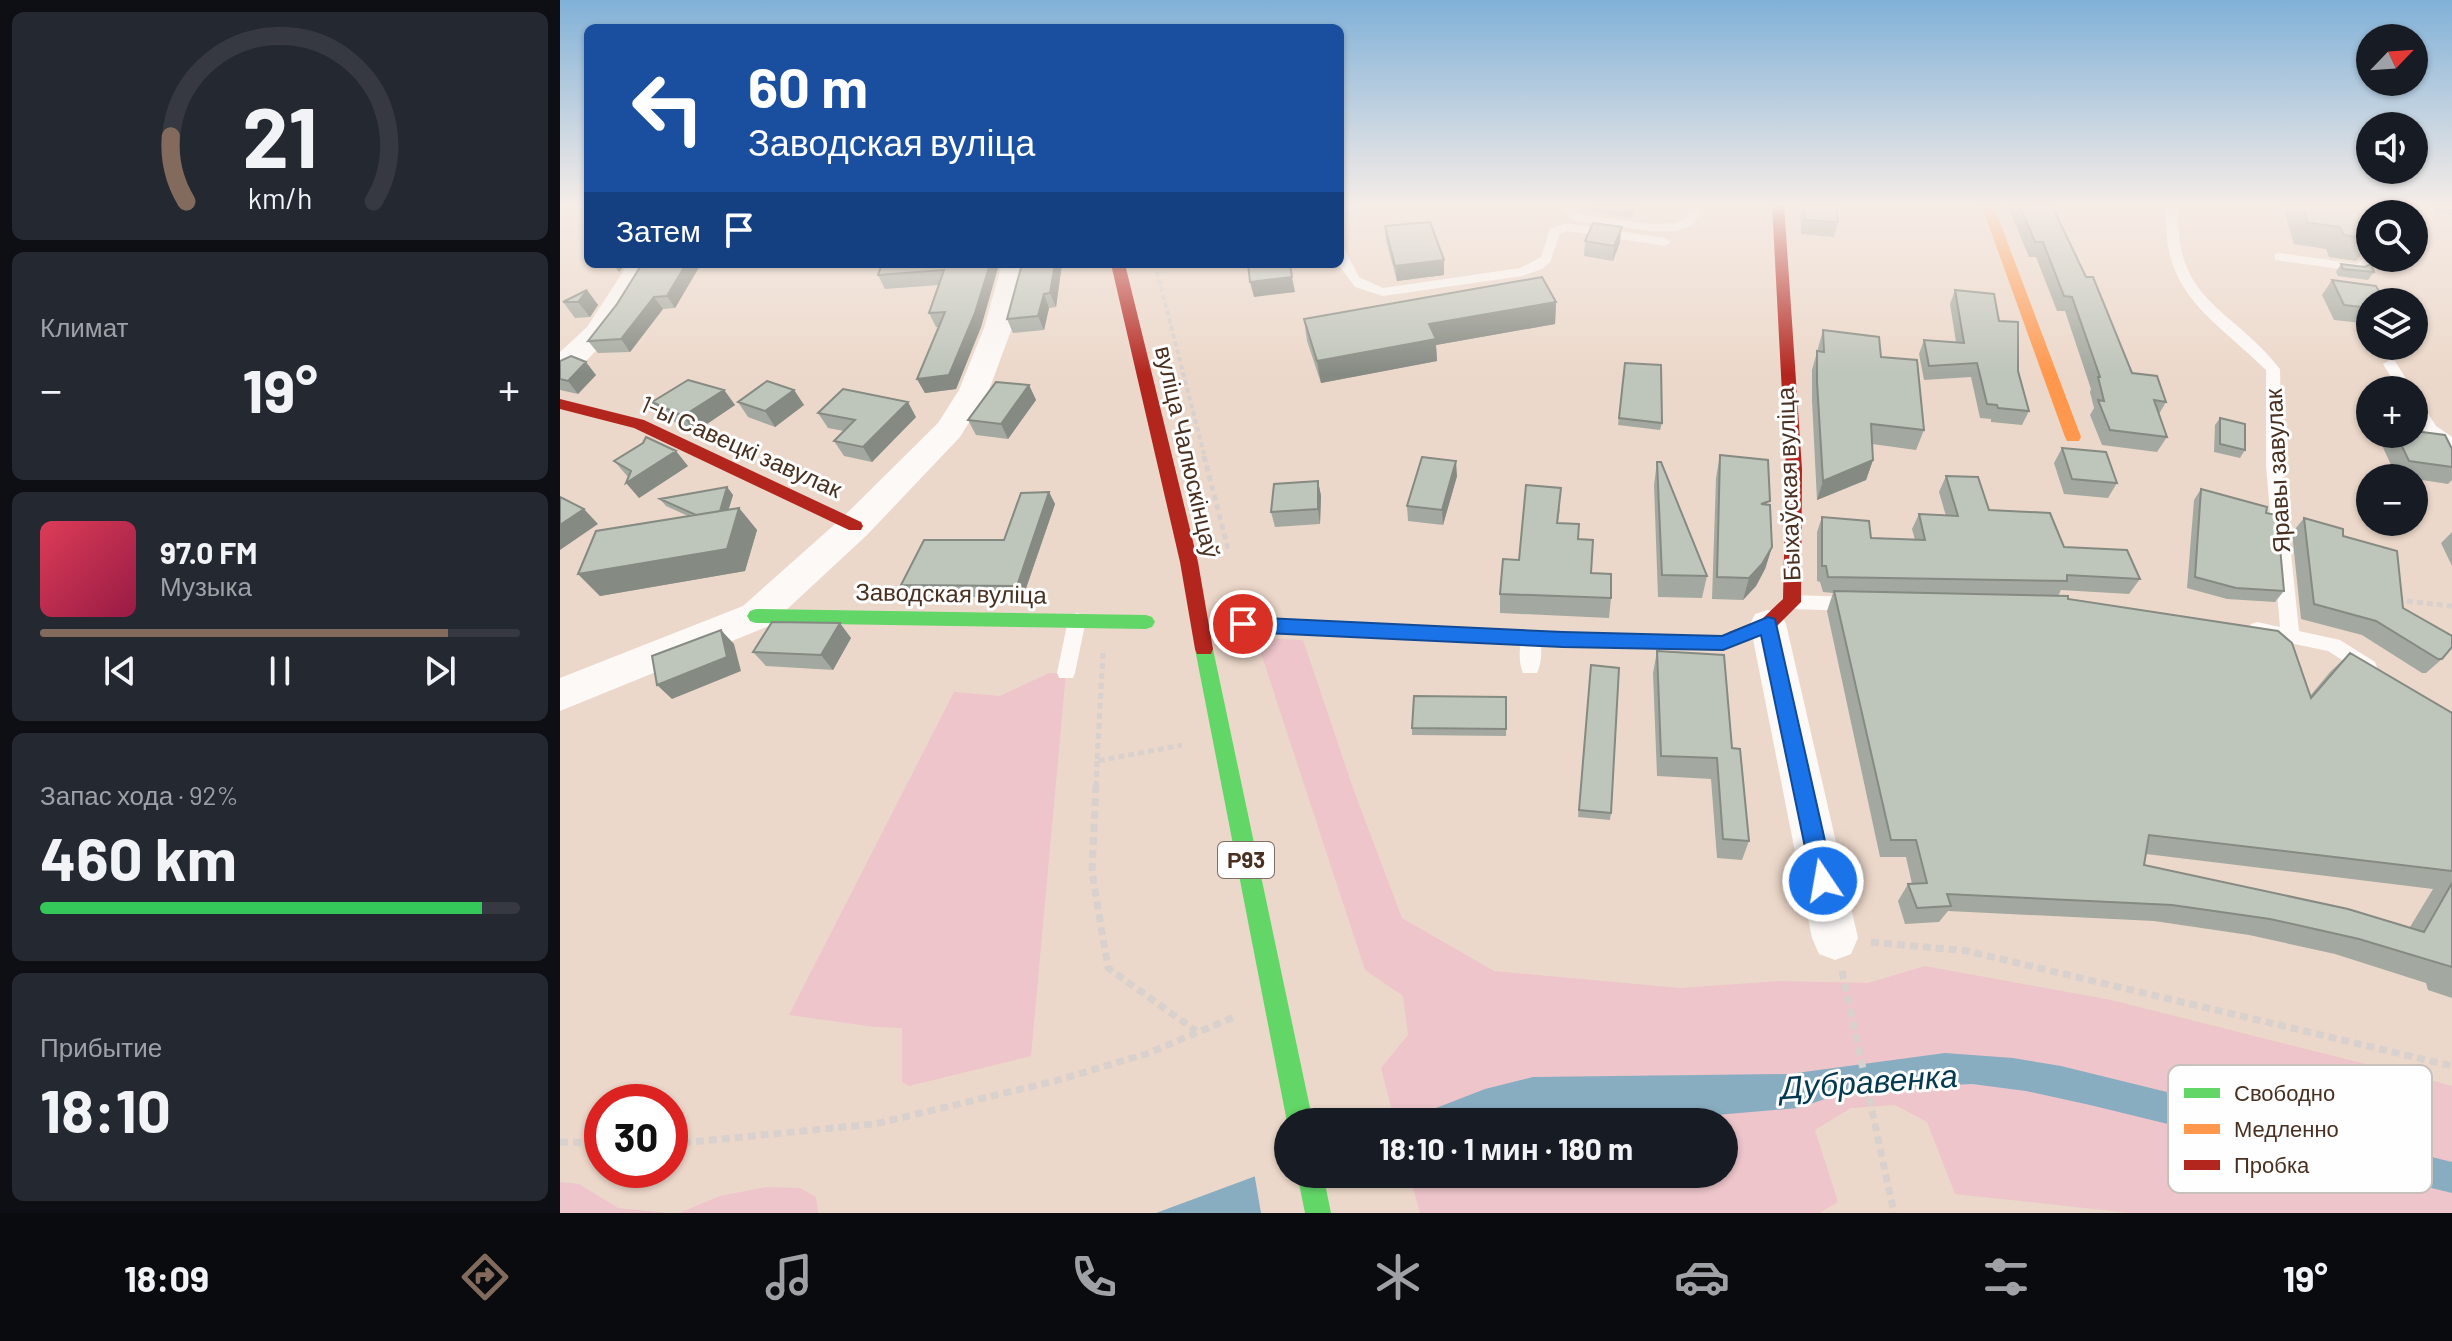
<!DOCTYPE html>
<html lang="ru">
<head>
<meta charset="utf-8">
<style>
	body { margin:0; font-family:Barlow,sans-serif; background:#242831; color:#f1f3f6; height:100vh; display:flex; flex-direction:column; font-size:30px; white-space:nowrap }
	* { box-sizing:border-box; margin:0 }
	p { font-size:26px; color:#9ea1a6 }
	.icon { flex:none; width:44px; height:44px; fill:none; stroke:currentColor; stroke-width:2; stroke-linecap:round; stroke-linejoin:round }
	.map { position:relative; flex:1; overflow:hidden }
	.panel { display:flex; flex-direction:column; gap:12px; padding:12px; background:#0d0f14; width:560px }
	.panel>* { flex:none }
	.banner { position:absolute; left:24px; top:24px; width:760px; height:244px; border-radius:12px; box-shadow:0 2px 6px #0004; background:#1a4fa0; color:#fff; overflow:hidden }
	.needle { width:52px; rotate:65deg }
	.tools { position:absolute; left:1796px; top:24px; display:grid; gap:16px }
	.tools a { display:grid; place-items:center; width:72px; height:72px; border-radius:50%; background:#171b24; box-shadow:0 2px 6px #0004; font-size:40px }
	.speed { position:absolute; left:24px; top:1084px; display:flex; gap:16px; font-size:40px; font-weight:700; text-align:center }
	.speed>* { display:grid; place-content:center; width:104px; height:104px; border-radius:50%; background:#171b24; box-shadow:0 2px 6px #0004; line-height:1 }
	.speed .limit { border:12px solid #d22; background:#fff; color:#111 }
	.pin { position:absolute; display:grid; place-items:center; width:68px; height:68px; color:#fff; margin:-34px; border:4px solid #fff; border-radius:50%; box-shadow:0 2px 8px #0007 }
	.me { position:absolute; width:88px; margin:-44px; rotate:348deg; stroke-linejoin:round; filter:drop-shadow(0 0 6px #0008) }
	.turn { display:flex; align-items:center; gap:28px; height:168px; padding:0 32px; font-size:36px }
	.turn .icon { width:104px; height:104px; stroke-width:2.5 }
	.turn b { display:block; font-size:56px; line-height:68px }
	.then { display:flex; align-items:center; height:76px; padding:0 32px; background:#0003; gap:16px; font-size:30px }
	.big { font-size:60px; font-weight:700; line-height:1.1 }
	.panel .tile { flex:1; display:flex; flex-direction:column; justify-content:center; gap:12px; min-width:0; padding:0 28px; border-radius:12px; background:#242831 }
	.panel .dial { align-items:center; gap:0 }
	.dial svg { height:208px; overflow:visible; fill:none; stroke:#363941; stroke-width:7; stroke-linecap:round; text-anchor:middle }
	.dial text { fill:#f1f3f6; stroke:none }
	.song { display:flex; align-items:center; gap:24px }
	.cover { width:96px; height:96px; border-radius:12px; background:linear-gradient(135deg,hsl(350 70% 55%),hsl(340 70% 35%)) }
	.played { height:8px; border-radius:4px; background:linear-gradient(90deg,#826b5c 85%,#363941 85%) }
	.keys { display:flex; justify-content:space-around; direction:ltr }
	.heat { display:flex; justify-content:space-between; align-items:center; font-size:44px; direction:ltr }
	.charge { height:12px; border-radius:6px; background:linear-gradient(90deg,#34c759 92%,#363941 0) }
	.trip { position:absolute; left:714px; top:1108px; width:464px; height:80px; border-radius:40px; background:#171b24; box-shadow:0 2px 6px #0004; font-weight:700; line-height:80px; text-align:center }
	.tabs { display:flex; height:128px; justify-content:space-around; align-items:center; background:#090b0e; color:#9ea1a6 }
	.tabs .icon { width:56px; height:56px }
	.tabs .on { color:#826b5c }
	.tabs b { font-size:36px; color:#f1f3f6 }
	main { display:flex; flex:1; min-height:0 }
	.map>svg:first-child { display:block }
	.green { fill:#edc5ca }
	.water { fill:#88adc1 }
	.pier { fill:#ecd8ca }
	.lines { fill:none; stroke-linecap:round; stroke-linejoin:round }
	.path-far2 { stroke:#d8d1cd; stroke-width:4; stroke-dasharray:5 3; stroke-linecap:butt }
	.path-far1 { stroke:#d8d1cd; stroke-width:5; stroke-dasharray:6 4; stroke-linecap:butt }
	.path { stroke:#d8d1cd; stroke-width:7; stroke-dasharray:8 5; stroke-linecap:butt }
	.lane { fill:#fcf9f7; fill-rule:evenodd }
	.street { fill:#fcf9f7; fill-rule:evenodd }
	.fast { fill:#63d668; fill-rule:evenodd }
	.slow { fill:#ff974d; fill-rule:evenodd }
	.jam { fill:#b3261e; fill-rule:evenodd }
	.wall { fill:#a3a9a0; fill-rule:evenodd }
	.shaded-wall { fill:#858a82 }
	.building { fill:#bec5ba; stroke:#858a82; stroke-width:2 }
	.route { fill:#1a73e8; stroke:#114b97; stroke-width:2 }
	.labels { text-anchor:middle; stroke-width:6; stroke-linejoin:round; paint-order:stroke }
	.shield { fill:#fefefe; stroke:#7f6e63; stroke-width:2 }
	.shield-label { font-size:22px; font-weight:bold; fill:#493020 }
	.street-label { font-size:24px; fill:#493020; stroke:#fefefe }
	.near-water-label { font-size:32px; font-style:italic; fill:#033a52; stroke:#fefefe }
	.key { fill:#fefefe; stroke:#c8c0bb; stroke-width:2 }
	.key-label { font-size:22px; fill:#493020 }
</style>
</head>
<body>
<main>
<section class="panel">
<div class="tile dial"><svg viewBox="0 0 100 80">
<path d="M14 69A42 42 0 1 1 86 69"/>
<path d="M14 69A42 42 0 0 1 8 44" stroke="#826b5c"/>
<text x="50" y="56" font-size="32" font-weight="700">21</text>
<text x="50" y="72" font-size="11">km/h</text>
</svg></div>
<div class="tile"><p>Климат</p>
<div class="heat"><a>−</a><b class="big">19°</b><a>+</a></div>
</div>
<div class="tile">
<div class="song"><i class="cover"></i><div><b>97.0 FM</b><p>Музыка</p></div></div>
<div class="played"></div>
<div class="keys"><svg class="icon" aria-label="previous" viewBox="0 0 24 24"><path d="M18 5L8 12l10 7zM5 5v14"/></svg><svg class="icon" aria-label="pause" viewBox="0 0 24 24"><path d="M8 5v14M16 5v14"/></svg><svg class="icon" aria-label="next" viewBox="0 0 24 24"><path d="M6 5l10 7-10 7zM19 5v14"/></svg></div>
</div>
<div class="tile"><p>Запас хода · 92%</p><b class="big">460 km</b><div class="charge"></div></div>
<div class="tile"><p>Прибытие</p><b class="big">18:10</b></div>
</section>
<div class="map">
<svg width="1892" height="1213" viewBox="0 0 1892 1213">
	<rect width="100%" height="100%" fill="#ecd8ca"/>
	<path class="green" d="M696,638L743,640L794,791L842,918L934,971L1120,988L1220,981L1308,983L1365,966L1551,1000L1878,1082L1892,1086V1213H1571L1395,1194L1367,1122L1335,1105L1291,1108L1255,1130L1278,1202L1259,1213H860L849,1174H1164V1122H835L821,1068L848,1035L843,996L805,970Z
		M489,673H506L471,1056L349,1086L342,1082V1028L315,1027L229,1015L394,692L440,696Z
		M0,1182L19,1184L58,1208L108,1213H0Z
		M207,1187L240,1188L256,1197L258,1213H119L160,1196Z"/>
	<path class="water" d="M1385,1053L1453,1058L1501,1066L1892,1162V1193L1530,1105L1466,1091L1412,1084L1322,1088L1274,1096L1238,1108L1145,1116L1057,1117L990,1122H840L925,1089L973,1077L1229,1074Z
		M728,1164V1174H841L734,1213H596Z"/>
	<path class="pier" d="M727,1160L728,1174H834L836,1180L745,1213H701L694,1172Z"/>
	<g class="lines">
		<path class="path-far2" d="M595,264L645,458"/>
		<path class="path-far1" d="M644,456L669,553
			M1837,600L1892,606
			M543,653L537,761L622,745
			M536,787L537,761"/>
		<path class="path" d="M536,785L532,872L548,968L636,1031
			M1311,942L1407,951L1892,1066
			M1282,971L1334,1213
			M0,1142L42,1143
			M110,1144L315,1124L495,1081L589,1053L674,1017"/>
		<path class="lane" d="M780,204H788L784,212L780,213Z
			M1006,204H1018L1016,211L1022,215L1090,224L1115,223L1124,220L1134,204H1146L1133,225L1116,231H1090L1015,221L1003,212Z
			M1607,204H1619C1612,302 1670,305 1720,369L1722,466L1739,631L1780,640L1815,662L1817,667L1815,672H1801L1768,651L1697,636L1691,634L1688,629L1691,624L1697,622L1720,627L1706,466V370C1650,315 1599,293 1607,204Z
			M1832,204H1844L1849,214H1837Z
			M1006,223L1105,238L1111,242L1105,246L1007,231L1000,234L990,262L982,269L962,276L823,296L795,287L778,264L780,249L785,250L799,277L823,288L960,268L981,257L990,229Z
			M1720,253L1797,264L1807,255L1818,258L1800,272L1715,260V254Z
			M1830,360L1835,361L1853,390H1839L1823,364Z
			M1854,397L1859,399L1876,426L1892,437V449C1867,441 1854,423 1854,397Z
			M1232,595L1293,597L1299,599L1302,604L1299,609L1293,611L1232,609L1226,607L1223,602L1226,597Z
			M517,613L523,615L526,620L515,673L513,678H499L497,673L508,620L511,615Z
			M971,631L978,633C983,643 982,663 977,673H963C958,663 959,643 964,633Z"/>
		<path class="street" d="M68,264H94C74,296 37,367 0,377V352L27,327Z
			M442,264H468L452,328L429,390L400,437L307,535L209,626L0,711V678L183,606L283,517L378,423L399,390L424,328Z
			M1208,610L1221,614L1226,624L1298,938L1291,954L1275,960L1259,954L1252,938L1190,624L1195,614Z"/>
		<path class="fast" d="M196,609L586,615L592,617L595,622L592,627L586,629L196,623L190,621L187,616L190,611Z
			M683,617L1003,633L1161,636L1176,630L1183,632L1185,637L1183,642L1163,650L1003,647L683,631L677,629L674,624L677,619Z
			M644,642L651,644L653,649L753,1122H727L635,649L637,644Z
			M737,1174H763L771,1213H745Z"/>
		<path class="slow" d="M1421,204H1433L1521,437L1519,441H1507L1505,437Z"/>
		<path class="jam" d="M1212,204H1224L1242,469L1241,602L1214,629L1176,644L1169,642L1167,637L1169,632L1202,619L1223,599L1226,469Z
			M551,264H565L638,562L653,649L651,654H637L635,649L620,562Z
			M0,399L84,420L301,522L303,526L301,530H289L74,428L0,409Z"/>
	</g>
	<path class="wall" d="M1032,204H1076L1070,218L1031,211Z
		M1240,204H1276L1278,222L1274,237L1241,234Z
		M1447,204H1491L1572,373L1606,402L1599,414L1607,437L1597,452L1542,445L1530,415L1534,408L1530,392L1531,389L1505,311H1497L1476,257H1469Z
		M1722,204H1802L1810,223V243L1796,261L1769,257L1766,249L1734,244Z
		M1871,204H1892V215L1876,213Z
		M825,226L884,260V275L837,281L826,241Z
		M1025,241L1060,242L1053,261L1024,256Z
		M141,264L115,308L103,309L70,352L38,353L28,341L57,304Z
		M439,264L421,327L396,389L365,393L357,379L378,327H376L369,313L379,285L325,289L318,275Z
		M462,264H502L496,307L489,308L484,330L453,333L447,319Z
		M1781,264L1814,272L1808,280L1778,276L1776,272Z
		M1772,280L1810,302V324L1774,320L1762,295Z
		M27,290L38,305L30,317L15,318L3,302Z
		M1395,290L1439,321L1458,371L1469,411L1462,425L1431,422V419L1420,418L1411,377L1364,380L1359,354L1364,340L1396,342L1390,304Z
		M996,302L995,324L876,345L877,361L761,383L747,341L744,319Z
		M1263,330L1321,357L1364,430L1356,450L1312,444L1313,460L1306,480L1257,500L1252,401V370Z
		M0,361L36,375L18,394L0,390Z
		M1065,363L1102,423L1100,430L1058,425Z
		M469,385L476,400L448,439L416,435L408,420Z
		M164,390L175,405L135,432L104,417L92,402Z
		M234,390L244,405L215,427L188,417L178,402Z
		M258,413L356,417L312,462L284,456L274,441L284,431L268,428Z
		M1660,418L1685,450L1680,458L1654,452L1655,425Z
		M1828,434H1854L1892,449V480L1888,484L1836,476L1821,443Z
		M1502,448L1557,483L1548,498L1504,494L1494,463Z
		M1160,455L1208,505L1212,547L1205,569L1196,586L1183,600L1152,599L1156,478Z
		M54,461L128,466L79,498L69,478Z
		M1097,462L1147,576L1142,598L1098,597L1094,485Z
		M897,476L883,525L848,521L847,506Z
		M1386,476L1429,510L1504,547L1580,579L1569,594L1501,590L1498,596L1750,696L1770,672L1790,653L1892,713V998L1868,990L1866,983L1775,954L1689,935L1594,921L1388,911L1379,922L1345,924L1338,901L1348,884H1352L1346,857H1320L1267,611L1273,593L1263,592L1260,582L1257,581V532L1262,517L1311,538L1355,540L1352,529L1359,514L1386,516L1379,492ZM1586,854L1873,889L1850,927L1584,865Z
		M758,481L761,496L760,524L715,527L711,512Z
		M167,487L173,495L168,510L179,508L197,530L185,571L40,596L18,574L128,516L106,506L100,499Z
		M1641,489L1706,513L1724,591L1715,602L1667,599L1627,588L1634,500Z
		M489,492L495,504L463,597H349L341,585L444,540Z
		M1000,508L998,523L1018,539L1031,573L1051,598L1049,618L940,613V594L959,560Z
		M1744,518L1783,536L1843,608L1882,659L1866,673H1862L1802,635L1741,619L1732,533Z
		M1892,532V566L1881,543Z
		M291,638L273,670L206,666L193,652Z
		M1097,651L1172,748L1189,841L1182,860L1157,858L1151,779L1097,776L1093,673Z
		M1031,665L1051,813L1050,820L1018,817Z
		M946,697V736L852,735V728Z"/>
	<path class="shaded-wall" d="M1072,204H1076L1070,218Z
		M1062,227L1060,242L1053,261L1054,246Z
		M1810,241V243L1796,261Z
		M884,260V275L837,281L835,266Z
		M53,264H66L59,272Z
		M126,264H141L115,308L107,296Z
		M430,264H439L421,327L396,389L365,393L357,379Z
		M495,264H502L496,307L490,293Z
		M732,277L735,292L694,297L690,282Z
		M27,290L38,305L30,317L18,302Z
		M484,294L489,308L484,330L478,316Z
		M94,297L103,309L70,352L61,339Z
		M996,302L995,324L876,345L877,361L761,383L757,361L869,324Z
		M26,362L36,375L18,394L8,381Z
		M469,385L476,400L448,439L441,424Z
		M164,390L175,405L135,432L123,416Z
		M234,390L244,405L215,427L205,411Z
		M348,402L356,417L312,462L303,447Z
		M116,451L128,466L79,498L66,483Z
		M1313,460L1306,480L1257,500L1263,481Z
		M896,461L897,476L883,525L882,510Z
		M758,481L761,496L760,524L758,509Z
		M167,487L173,495L162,532L156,524Z
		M489,492L495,504L463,597L457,586Z
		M179,508L197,530L185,571L40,596L18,574Z
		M24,509L38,524L0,550V525Z
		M1212,547L1205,569L1196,586L1183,600L1189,578Z
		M280,623L291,638L273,670L261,655Z
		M161,630L174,644L181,671L112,699L97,685Z"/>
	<path class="building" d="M1244,204H1276L1278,222L1245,220Z
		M1459,204H1491L1526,277H1533L1572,373L1597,376L1606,402L1594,400L1607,437L1550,430L1538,400L1544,401L1538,377H1540L1512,297L1504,296L1483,242H1475Z
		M1742,204H1802L1810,223V239L1784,235L1780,227L1748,223Z
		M870,222L884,260L835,266L825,226Z
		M1033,223L1062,227L1054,246L1025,241Z
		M82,264H126L107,296L94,297L61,339L28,341L57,304Z
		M322,264H430L415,313L389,375L357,379L385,312L369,313L384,270L318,275Z
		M462,264H495L490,293L484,294L478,316L447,319Z
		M688,264H730L732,277L690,282Z
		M1781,264L1805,267L1811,264L1814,272L1783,269Z
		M982,277L996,302L869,324L876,339L757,361L744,319Z
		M1772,280L1816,286L1825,302H1810V308L1784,305Z
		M27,290L18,302H3Z
		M1395,290L1434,294L1439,321L1458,322V371L1469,411L1438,408L1437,405L1427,404L1417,363L1369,366L1364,340L1404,343Z
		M1263,330L1319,337L1321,357L1357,360L1364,430L1311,424L1313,460L1263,481L1257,382V351L1264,352Z
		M11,356L26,362L8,381L0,379V361Z
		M1065,363L1101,365L1102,423L1059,418Z
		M128,380L164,390L123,416L92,402Z
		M207,381L234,390L205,411L178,402Z
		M436,382L469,385L441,424L408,420Z
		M283,389L348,402L303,447L274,441L295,420L258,413Z
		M1660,418L1685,424V450L1660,444Z
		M1854,431L1885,435L1892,449V467L1849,461L1836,434H1854Z
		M86,437L116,451L66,483L71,471L54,461L83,443Z
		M1502,448L1546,452L1557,483L1512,479Z
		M1160,455L1208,460L1210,501L1201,504L1210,505L1212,547L1202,564L1189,578L1157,577Z
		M862,457L896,461L882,510L847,506Z
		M1097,462H1101L1147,576L1102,575Z
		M1386,476L1418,477L1429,510L1490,513L1504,547L1567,550L1580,579L1507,575V581L1268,577L1266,566H1262V517L1309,521L1311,538L1365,540L1359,514L1398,516Z
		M758,481V509L711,512L714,484Z
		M966,485L1001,488L997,523L1019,524L1018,539L1033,540L1031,573L1051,574V598L940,594L943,559L959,560Z
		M167,487L160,511L136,515L100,499Z
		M1641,489L1707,507L1706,513L1717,515L1724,591L1676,588L1635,577Z
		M489,492L457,586L341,585L364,540H444L461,493Z
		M0,497L24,509L0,525Z
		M179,508L167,549L18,574L36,531Z
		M1744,518L1783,529V536L1837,551L1843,608L1892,636V647L1882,659H1878L1816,621L1754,604Z
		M1274,591L1508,596V599L1718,631L1732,643L1751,698L1790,653L1892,713V871L1589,835L1584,865L1788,909L1864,932L1892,883V967L1799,939L1710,919L1612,905L1387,894L1391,906L1357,908L1348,884L1367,883L1356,840H1331Z
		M212,622L280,623L261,655L193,652Z
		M161,630L167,657L97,685L92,656Z
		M1097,651L1164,655L1172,748L1180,749L1189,841L1163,839L1157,758L1101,756Z
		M1031,665L1059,668L1051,813L1019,810Z
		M854,696L946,697V729L852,728Z"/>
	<linearGradient id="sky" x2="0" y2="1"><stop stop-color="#81b1d8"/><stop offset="0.55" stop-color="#f6ede7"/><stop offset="1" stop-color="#f6ede7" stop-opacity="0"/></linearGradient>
	<rect width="1892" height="374" fill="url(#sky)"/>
	<path class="route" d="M683,617L1003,632L1162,636L1208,617L1215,619L1274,881L1271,889L1263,892L1255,889L1252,881L1201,635L1163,650L1003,647L683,632L674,624Z"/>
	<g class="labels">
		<rect class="shield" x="658" y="842" width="56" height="36" rx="6"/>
		<g class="shield-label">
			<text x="686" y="868">Р93</text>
		</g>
		<g class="street-label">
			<text transform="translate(181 447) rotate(24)" y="8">1-ы Савецкі завулак</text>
			<text transform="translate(627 452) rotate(77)" y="8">вуліца Чалюскінцаў</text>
			<text transform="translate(1718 471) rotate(-93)" y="8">Яравы завулак</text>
			<text transform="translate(1229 484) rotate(-92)" y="8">Быхаўская вуліца</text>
			<text transform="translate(391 594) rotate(1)" y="8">Заводская вуліца</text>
		</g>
		<g class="near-water-label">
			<text transform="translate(1309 1082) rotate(-4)" y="11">Дубравенка</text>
		</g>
	</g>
	<rect x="1608" y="1065" width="264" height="128" rx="12" class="key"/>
	<rect x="1624" y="1088" width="36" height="10" fill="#63d668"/>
	<rect x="1624" y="1124" width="36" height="10" fill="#ff974d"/>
	<rect x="1624" y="1160" width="36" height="10" fill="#b3261e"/>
	<g class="key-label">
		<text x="1674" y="1101">Свободно</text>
		<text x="1674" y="1137">Медленно</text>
		<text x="1674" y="1173">Пробка</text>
	</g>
</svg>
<div class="tools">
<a><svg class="needle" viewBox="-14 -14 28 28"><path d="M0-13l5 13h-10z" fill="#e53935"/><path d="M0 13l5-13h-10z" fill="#9ea1a6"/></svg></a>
<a><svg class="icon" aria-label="sound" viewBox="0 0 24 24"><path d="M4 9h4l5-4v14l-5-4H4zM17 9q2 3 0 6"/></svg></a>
<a><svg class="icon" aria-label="search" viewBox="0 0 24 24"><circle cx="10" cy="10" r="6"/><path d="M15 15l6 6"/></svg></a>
<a><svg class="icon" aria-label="layers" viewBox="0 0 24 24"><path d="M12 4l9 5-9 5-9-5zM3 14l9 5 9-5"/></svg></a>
<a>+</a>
<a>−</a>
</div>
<div class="speed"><div class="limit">30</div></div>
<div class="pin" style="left:683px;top:624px;background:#d93025"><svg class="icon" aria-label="arrive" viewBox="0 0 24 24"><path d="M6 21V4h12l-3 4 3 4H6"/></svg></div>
<svg class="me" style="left:1263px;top:881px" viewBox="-20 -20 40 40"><circle r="17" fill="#1a73e8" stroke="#fff" stroke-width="3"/><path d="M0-11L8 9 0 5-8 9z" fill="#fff"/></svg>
<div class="trip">18:10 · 1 мин · 180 m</div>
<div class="banner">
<div class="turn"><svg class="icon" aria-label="left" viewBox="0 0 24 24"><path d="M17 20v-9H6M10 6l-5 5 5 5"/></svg><div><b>60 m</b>Заводская вуліца</div></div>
<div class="then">Затем<svg class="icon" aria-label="arrive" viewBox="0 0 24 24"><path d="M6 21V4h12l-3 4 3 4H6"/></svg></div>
</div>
</div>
</main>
<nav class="tabs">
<b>18:09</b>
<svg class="icon on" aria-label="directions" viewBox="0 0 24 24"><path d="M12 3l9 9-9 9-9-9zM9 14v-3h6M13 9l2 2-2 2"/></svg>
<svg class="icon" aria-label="music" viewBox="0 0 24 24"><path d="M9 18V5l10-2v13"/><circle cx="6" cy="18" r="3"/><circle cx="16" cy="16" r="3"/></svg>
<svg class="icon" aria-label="phone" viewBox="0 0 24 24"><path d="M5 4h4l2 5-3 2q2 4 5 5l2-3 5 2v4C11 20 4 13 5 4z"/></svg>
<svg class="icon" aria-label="climate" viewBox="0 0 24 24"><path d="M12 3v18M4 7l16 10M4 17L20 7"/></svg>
<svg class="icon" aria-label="car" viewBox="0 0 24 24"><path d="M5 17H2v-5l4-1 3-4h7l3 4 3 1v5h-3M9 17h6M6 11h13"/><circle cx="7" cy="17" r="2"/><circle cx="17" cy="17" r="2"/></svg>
<svg class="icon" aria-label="filters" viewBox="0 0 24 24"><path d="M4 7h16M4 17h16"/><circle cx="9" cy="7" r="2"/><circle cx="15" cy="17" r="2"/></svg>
<b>19°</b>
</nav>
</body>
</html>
